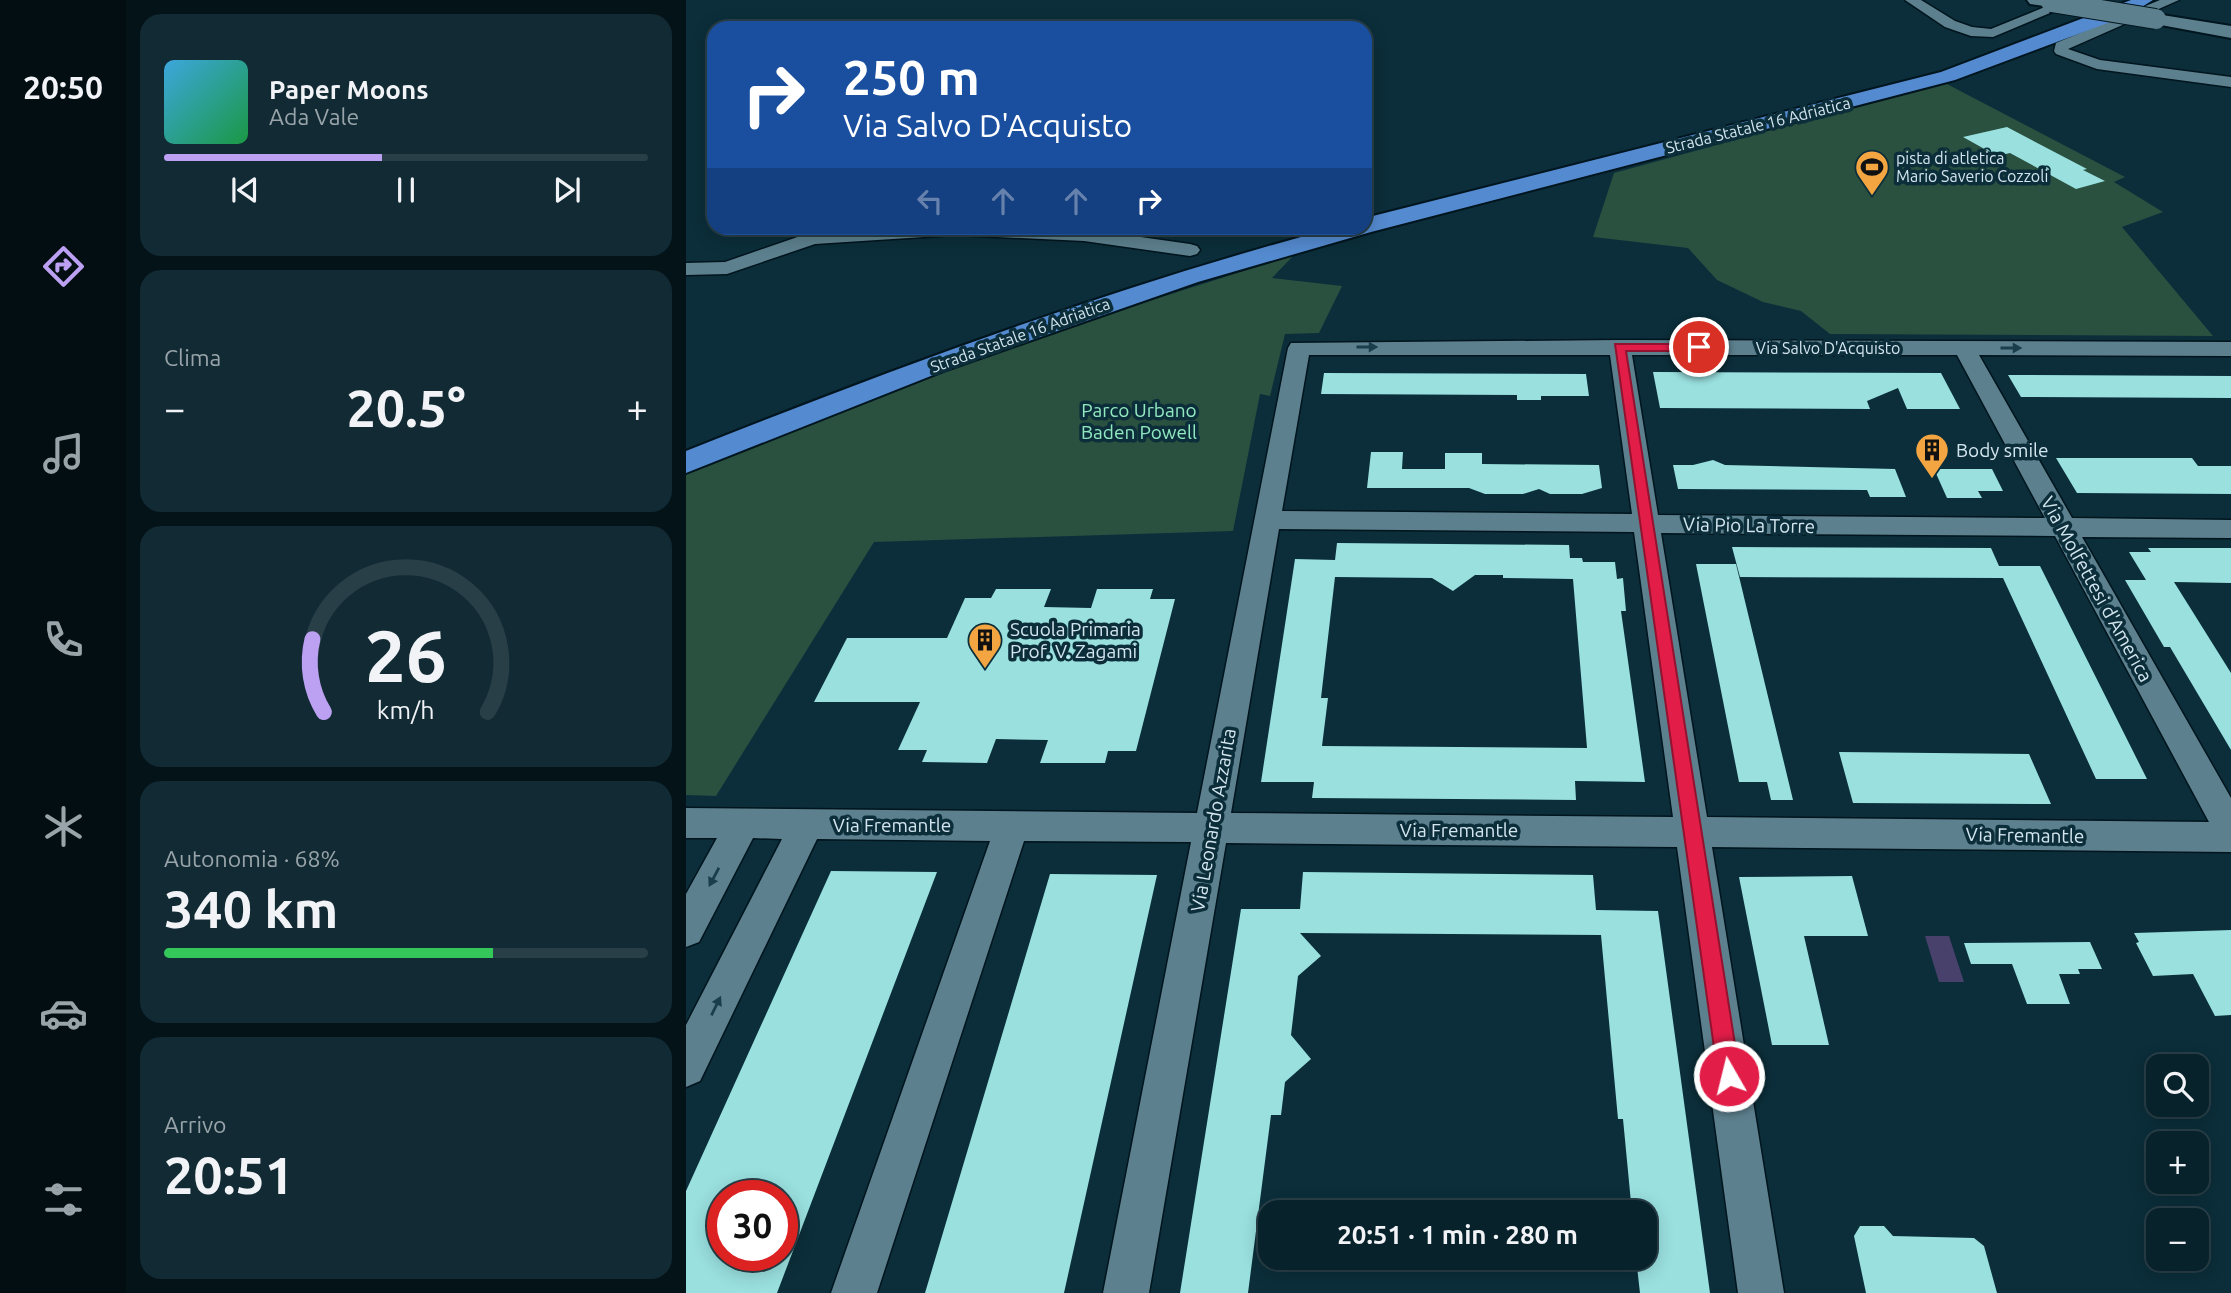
<!DOCTYPE html>
<html lang="it">
<head>
<meta charset="utf-8">
<style>
	body { margin:0; font-family:Ubuntu,sans-serif; background:#112a34; color:#f1f3f6; height:100vh; display:flex; flex-direction:column; font-size:26px; white-space:nowrap }
	* { box-sizing:border-box; margin:0 }
	p { font-size:23px; color:#98a4a9 }
	.icon { flex:none; width:38px; height:38px; fill:none; stroke:currentColor; stroke-width:2; stroke-linecap:round; stroke-linejoin:round }
	.map { position:relative; flex:1; overflow:hidden }
	.sheet { display:flex; flex-direction:column; gap:14px; padding:14px; background:#041318; width:560px }
	.sheet>* { flex:none }
	.hud { position:absolute; left:21px; top:21px; width:665px; height:214px; border-radius:21px; box-shadow:0 4px 18px #0003,0 0 0 2px #293f48; background:#1a4fa0; color:#fff; overflow:hidden }
	.tools { position:absolute; left:1460px; top:1054px; display:grid; gap:14px }
	.tools a { display:grid; place-items:center; width:63px; height:63px; border-radius:14px; background:#08222c; box-shadow:0 4px 18px #0003,0 0 0 2px #293f48; font-size:35px }
	.speed { position:absolute; left:21px; top:1180px; display:flex; gap:14px; font-size:35px; font-weight:700; text-align:center }
	.speed>* { display:grid; place-content:center; width:91px; height:91px; border-radius:50%; background:#08222c; box-shadow:0 4px 18px #0003,0 0 0 2px #293f48; line-height:1 }
	.speed .limit { border:10px solid #d22; background:#fff; color:#111 }
	.pin { position:absolute; display:grid; place-items:center; width:60px; height:60px; color:#fff; margin:-30px; border:4px solid #fff; border-radius:50%; box-shadow:0 2px 7px #0007 }
	.me { position:absolute; width:77px; margin:-38px; rotate:352deg; stroke-linejoin:round; filter:drop-shadow(0 0 5px #0008) }
	.turn { display:flex; align-items:center; gap:24px; height:147px; padding:0 21px; font-size:32px }
	.turn .icon { width:91px; height:91px; stroke-width:2.5 }
	.turn b { display:block; font-size:49px; line-height:60px }
	.lanes { display:flex; align-items:center; height:66px; padding:0 21px; background:#0003; justify-content:center; gap:35px; direction:ltr }
	.lanes .off { opacity:.35 }
	.big { font-size:52px; font-weight:700; line-height:1.1 }
	.sheet .widget { flex:1; display:flex; flex-direction:column; justify-content:center; gap:10px; min-width:0; padding:0 24px; border-radius:21px; background:#112a34 }
	.sheet .dial { align-items:center; gap:0 }
	.dial svg { height:182px; overflow:visible; fill:none; stroke:#293f48; stroke-width:7; stroke-linecap:round; text-anchor:middle }
	.dial text { fill:#f1f3f6; stroke:none }
	.song { display:flex; align-items:center; gap:21px }
	.cover { width:84px; height:84px; border-radius:10px; background:linear-gradient(135deg,hsl(200 70% 55%),hsl(140 70% 35%)) }
	.played { height:7px; border-radius:4px; background:linear-gradient(90deg,#bca0f2 45%,#293f48 45%) }
	.keys { display:flex; justify-content:space-around; direction:ltr }
	.heat { display:flex; justify-content:space-between; align-items:center; font-size:38px; direction:ltr }
	.charge { height:10px; border-radius:5px; background:linear-gradient(90deg,#34c759 68%,#293f48 0) }
	.trip { position:absolute; left:572px; top:1200px; width:399px; height:70px; border-radius:21px; background:#08222c; box-shadow:0 4px 18px #0003,0 0 0 2px #293f48; font-weight:700; line-height:70px; text-align:center }
	main { display:flex; flex:1; min-height:0 }
	.tab-bar { display:flex; flex-direction:column; width:126px; justify-content:space-around; align-items:center; background:#030e12; color:#98a4a9 }
	.tab-bar .icon { width:49px; height:49px }
	.tab-bar .selected { color:#bca0f2 }
	.tab-bar b { font-size:32px; color:#f1f3f6 }
	.map>svg:first-child { display:block }
	.green { fill:#2a503f }
	.water { fill:#47416c }
	.building { fill:#99e0df; fill-rule:evenodd }
	.lines { fill:none; stroke-linecap:round; stroke-linejoin:round }
	.minor-casing { stroke:#00151e; stroke-width:3 }
	.secondary-casing { stroke:#00151e; stroke-width:4 }
	.trunk-casing { stroke:#00151e; stroke-width:4 }
	.minor { fill:#5d808e; fill-rule:evenodd }
	.secondary { fill:#5d808e; fill-rule:evenodd }
	.trunk { fill:#548acf; fill-rule:evenodd }
	.secondary-bridge-casing { stroke:#00151e; stroke-width:22; stroke-linecap:butt }
	.secondary-bridge { stroke:#5d808e; stroke-width:20 }
	.oneway { fill:#1b3e4b }
	.route { fill:#e11d48; stroke:#92132f; stroke-width:2 }
	.labels { text-anchor:middle; stroke-width:7; stroke-linejoin:round; paint-order:stroke }
	.far-street-label { font-size:16px; fill:#d3e5ee; stroke:#0b2e3a }
	.far-poi-label { font-size:16px; fill:#d3e5ee; stroke:#0b2e3a; text-anchor:start }
	.park-label { font-size:19px; fill:#92e8c0; stroke:#0b2e3a }
	.poi-label { font-size:19px; fill:#d3e5ee; stroke:#0b2e3a; text-anchor:start }
	.street-label { font-size:19px; fill:#d3e5ee; stroke:#0b2e3a }
</style>
</head>
<body>
<main>
<nav class="tab-bar">
<b>20:50</b>
<svg class="icon selected" aria-label="directions" viewBox="0 0 24 24"><path d="M12 3l9 9-9 9-9-9zM9 14v-3h6M13 9l2 2-2 2"/></svg>
<svg class="icon" aria-label="music" viewBox="0 0 24 24"><path d="M9 18V5l10-2v13"/><circle cx="6" cy="18" r="3"/><circle cx="16" cy="16" r="3"/></svg>
<svg class="icon" aria-label="phone" viewBox="0 0 24 24"><path d="M5 4h4l2 5-3 2q2 4 5 5l2-3 5 2v4C11 20 4 13 5 4z"/></svg>
<svg class="icon" aria-label="climate" viewBox="0 0 24 24"><path d="M12 3v18M4 7l16 10M4 17L20 7"/></svg>
<svg class="icon" aria-label="car" viewBox="0 0 24 24"><path d="M5 17H2v-5l4-1 3-4h7l3 4 3 1v5h-3M9 17h6M6 11h13"/><circle cx="7" cy="17" r="2"/><circle cx="17" cy="17" r="2"/></svg>
<svg class="icon" aria-label="filters" viewBox="0 0 24 24"><path d="M4 7h16M4 17h16"/><circle cx="9" cy="7" r="2"/><circle cx="15" cy="17" r="2"/></svg>
</nav>
<section class="sheet">
<div class="widget">
<div class="song"><i class="cover"></i><div><b>Paper Moons</b><p>Ada Vale</p></div></div>
<div class="played"></div>
<div class="keys"><svg class="icon" aria-label="previous" viewBox="0 0 24 24"><path d="M18 5L8 12l10 7zM5 5v14"/></svg><svg class="icon" aria-label="pause" viewBox="0 0 24 24"><path d="M8 5v14M16 5v14"/></svg><svg class="icon" aria-label="next" viewBox="0 0 24 24"><path d="M6 5l10 7-10 7zM19 5v14"/></svg></div>
</div>
<div class="widget"><p>Clima</p>
<div class="heat"><a>−</a><b class="big">20.5°</b><a>+</a></div>
</div>
<div class="widget dial"><svg viewBox="0 0 100 80">
<path d="M14 69A42 42 0 1 1 86 69"/>
<path d="M14 69A42 42 0 0 1 9 37" stroke="#bca0f2"/>
<text x="50" y="56" font-size="32" font-weight="700">26</text>
<text x="50" y="72" font-size="11">km/h</text>
</svg></div>
<div class="widget"><p>Autonomia · 68%</p><b class="big">340 km</b><div class="charge"></div></div>
<div class="widget"><p>Arrivo</p><b class="big">20:51</b></div>
</section>
<div class="map">
<svg width="1545" height="1293" viewBox="0 0 1545 1293">
	<rect width="100%" height="100%" fill="#0b2e3a"/>
	<path class="green" d="M1259,83L1439,177L1428,182L1477,212L1436,227L1527,336L1144,334L1115,311L1077,302L1031,280L1002,248L907,237L928,173Z
		M608,255L586,278L656,286L633,333L599,334L584,396L574,394L547,531L188,542L30,796L0,795V474L349,337Z"/>
	<path class="water" d="M1239,936H1263L1278,982H1253Z"/>
	<path class="building" d="M1321,127L1401,169L1397,170L1419,181L1390,189L1324,153L1311,156L1277,137Z
		M967,372L1255,373L1274,409H1221L1212,388L1181,401L1184,409L974,408Z
		M638,373L900,374L903,396H855V400H831V395L635,394Z
		M1322,375L1545,376V398L1335,397Z
		M685,452H717L716,469H759V453H796V464L913,465L916,488L896,494H864L853,489L837,494H799L783,488H681Z
		M1370,458H1506L1512,466H1545V494L1391,493Z
		M1027,460L1039,465L1209,469L1220,497H1184L1181,490L992,489L987,465H1007Z
		M1248,469H1306L1317,491H1292L1296,498H1261Z
		M651,543L883,545L884,558H896L897,562H929L931,579L937,578L940,611H935L959,782L889,781L890,800L626,798L628,782H575L609,559L649,560ZM789,575H817V578L887,579L901,748L636,746L642,698H635L649,577L746,578L767,591Z
		M1046,547L1305,548L1313,566H1354L1461,779H1410L1317,578L1054,577Z
		M1462,548H1545V583L1488,582L1545,673V750L1484,647H1478L1439,580H1460L1443,552H1465Z
		M1010,564H1050L1107,800H1085L1081,782H1053Z
		M310,589H365L358,607L405,608L411,589H467L464,599H489L450,751H422L419,763H354L362,740L310,739L301,763L236,762L241,750H212L234,702H128L161,638H261L279,598H305Z
		M1153,752L1343,754L1365,804L1167,803Z
		M145,871L251,872L91,1293H0V1191ZM37,1195H96V1255H37Z
		M617,872L907,875L910,910L972,911L1024,1293H954L950,1258H959V1213H946L937,1119H932L915,935L614,933L635,956L612,976L605,1035L625,1059L599,1082L595,1115H585L562,1293H494L555,909H614Z
		M364,874L471,875L378,1293H239Z
		M1166,876L1182,936H1118L1143,1045H1086L1053,877Z
		M1545,930V1015L1529,1016L1507,974L1467,976L1450,943L1453,942L1448,933Z
		M1404,942L1416,969H1392L1394,974H1373L1384,1004H1341L1326,964H1285L1278,943Z
		M1174,1226H1198L1207,1236L1288,1238L1298,1246L1311,1293H1180L1168,1236Z"/>
	<g class="lines">
		<g class="minor-casing">
			<path id="minor" d="M1219,0H1235L1269,21L1286,27L1305,29L1376,0H1395L1307,37L1285,36L1259,27Z
				M1474,0H1493L1382,49L1414,60L1545,77V87L1411,69L1370,54L1368,51L1370,43Z
				M200,228L398,229L504,244L511,246L514,250L511,254L504,256L398,241L269,235L129,244L41,274L0,275V263L39,262L126,232Z
				M934,340L1545,342V356L1293,355L1386,518L1545,520V538L1396,537L1545,798V852L1026,847L1098,1293H1052L991,847L540,843L463,1293H417L505,842L338,841L191,1293H145L304,841L131,839L14,1081L0,1087V1025L96,839L67,838L13,942L0,947V894L31,838H0V808L511,813L602,348L605,343ZM623,355H924L946,514L596,511ZM946,355H1271L1359,518L972,515ZM593,529L948,532L987,817L545,813ZM975,533L1369,536L1523,822L1021,817Z"/>
		</g>
		<g class="secondary-casing">
			<path id="secondary" d="M1341,0H1372L1374,2L1365,7L1344,4Z
				M1470,14L1545,26V38L1464,23L1461,19L1464,15Z"/>
		</g>
		<g class="trunk-casing">
			<path id="trunk" d="M1445,0H1467L1443,15L1269,80L685,232L512,282L260,370L0,473V451C213,366 427,287 648,228H679V218L1255,72Z"/>
		</g>
		<use href="#minor" class="minor"/>
		<use href="#secondary" class="secondary"/>
		<use href="#trunk" class="trunk"/>
		<g class="secondary-bridge-casing">
			<path id="secondary-bridge" d="M1365,2L1470,19"/>
		</g>
		<use href="#secondary-bridge" class="secondary-bridge"/>
	</g>
	<defs><path id="oneway-solid" d="M-6-.8H1V-3.2L6.5 0L1 3.2V.8H-6Z" transform="scale(1.75)"/></defs>
	<g class="oneway">
		<use href="#oneway-solid" transform="translate(681 347)"/>
		<use href="#oneway-solid" transform="translate(1325 348)"/>
		<use href="#oneway-solid" transform="translate(28 877) rotate(118)"/>
		<use href="#oneway-solid" transform="translate(30 1006) rotate(-64)"/>
	</g>
	<path class="route" d="M929,344H1013L1019,347L1013,351H940L1054,1076L1050,1084L1043,1087L1035,1084L1032,1076Z"/>
	<defs>
		<g id="stadium-pin" transform="scale(1.75)"><path d="M0 17L-7.5 6A9.5 9.5 0 1 1 7.5 6Z" fill="#f2a541" stroke="#0b2e3a"/><path d="M0-5a6.5 5 0 1 0 0 10a6.5 5 0 1 0 0-10ZM-3.5-1.8h7v3.6h-7Z" fill="#111"/></g>
		<g id="building-pin" transform="scale(1.75)"><path d="M0 17L-7.5 6A9.5 9.5 0 1 1 7.5 6Z" fill="#f2a541" stroke="#0b2e3a"/><path d="M-4-6H4V6H1V3H-1V6H-4ZM-2.5-4.3h1.7v1.8h-1.7ZM.8-4.3h1.7v1.8H.8ZM-2.5-1h1.7V.8h-1.7ZM.8-1h1.7V.8H.8Z" fill="#111"/></g>
	</defs>
	<g fill-rule="evenodd">
		<use href="#stadium-pin" x="1186" y="167"/>
		<use href="#building-pin" x="1246" y="450"/>
		<use href="#building-pin" x="299" y="640"/>
	</g>
	<g class="labels">
		<g class="far-street-label">
			<text transform="translate(1072 125) rotate(-14)" y="6">Strada Statale 16 Adriatica</text>
			<text transform="translate(334 335) rotate(-20)" y="6">Strada Statale 16 Adriatica</text>
			<text x="1142" y="354">Via Salvo D'Acquisto</text>
		</g>
		<g class="far-poi-label">
			<text x="1210" y="164">pista di atletica<tspan x="1210" dy="18">Mario Saverio Cozzoli</tspan></text>
		</g>
		<g class="park-label">
			<text x="453" y="417">Parco Urbano<tspan x="453" dy="22">Baden Powell</tspan></text>
		</g>
		<g class="poi-label">
			<text x="1270" y="457">Body smile</text>
			<text x="324" y="636">Scuola Primaria<tspan x="324" dy="22">Prof. V. Zagami</tspan></text>
		</g>
		<g class="street-label">
			<text transform="translate(1063 525) rotate(1)" y="7">Via Pio La Torre</text>
			<text transform="translate(1411 589) rotate(61)" y="7">Via Molfettesi d'America</text>
			<text transform="translate(527 820) rotate(-80)" y="7">Via Leonardo Azzarita</text>
			<text x="206" y="832">Via Fremantle</text>
			<text x="773" y="837">Via Fremantle</text>
			<text transform="translate(1339 835) rotate(1)" y="7">Via Fremantle</text>
		</g>
	</g>
</svg>
<div class="tools">
<a><svg class="icon" aria-label="search" viewBox="0 0 24 24"><circle cx="10" cy="10" r="6"/><path d="M15 15l6 6"/></svg></a>
<a>+</a>
<a>−</a>
</div>
<div class="speed"><div class="limit">30</div></div>
<div class="pin" style="left:1013px;top:347px;background:#d93025"><svg class="icon" aria-label="arrive" viewBox="0 0 24 24"><path d="M6 21V4h12l-3 4 3 4H6"/></svg></div>
<svg class="me" style="left:1043px;top:1076px" viewBox="-20 -20 40 40"><circle r="17" fill="#e11d48" stroke="#fff" stroke-width="3"/><path d="M0-11L8 9 0 5-8 9z" fill="#fff"/></svg>
<div class="trip">20:51 · 1 min · 280 m</div>
<div class="hud">
<div class="turn"><svg class="icon" aria-label="right" viewBox="0 0 24 24"><path d="M7 20v-9h11M14 6l5 5-5 5"/></svg><div><b>250 m</b>Via Salvo D'Acquisto</div></div>
<div class="lanes"><svg class="icon off" aria-label="left" viewBox="0 0 24 24"><path d="M17 20v-9H6M10 6l-5 5 5 5"/></svg><svg class="icon off" aria-label="ahead" viewBox="0 0 24 24"><path d="M12 20V5M6 11l6-6 6 6"/></svg><svg class="icon off" aria-label="ahead" viewBox="0 0 24 24"><path d="M12 20V5M6 11l6-6 6 6"/></svg><svg class="icon" aria-label="right" viewBox="0 0 24 24"><path d="M7 20v-9h11M14 6l5 5-5 5"/></svg></div>
</div>
</div>
</main>
</body>
</html>
